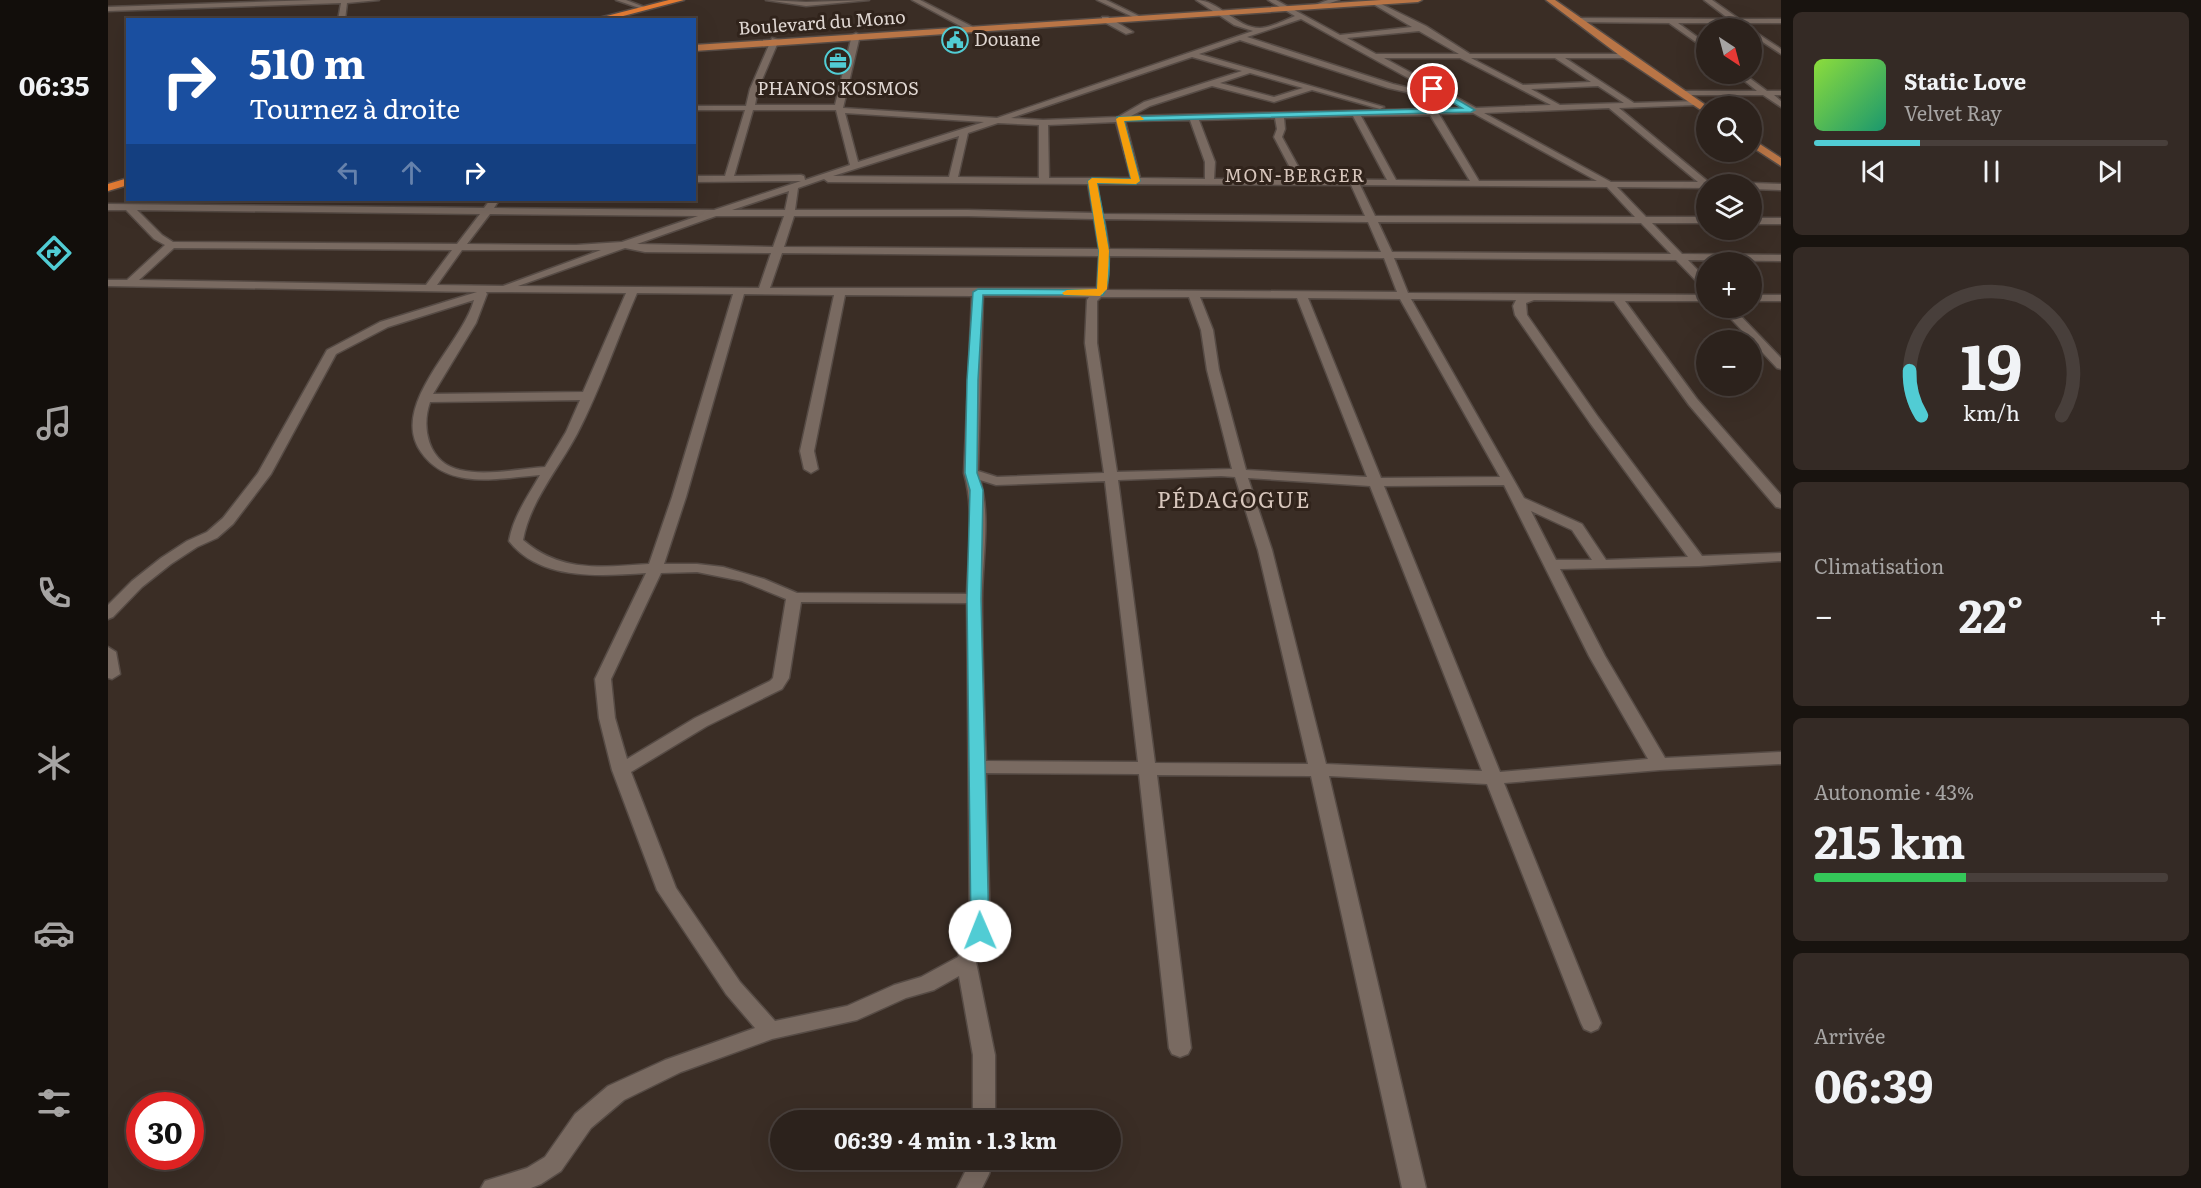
<!DOCTYPE html>
<html lang="fr">
<head>
<meta charset="utf-8">
<style>
	body { margin:0; font-family:Literata,serif; background:#342a25; color:#f1f3f6; height:100vh; display:flex; flex-direction:column; font-size:22px; white-space:nowrap }
	* { box-sizing:border-box; margin:0 }
	p { font-size:20px; color:#a6a4a3 }
	.icon { flex:none; width:33px; height:33px; fill:none; stroke:currentColor; stroke-width:2; stroke-linecap:round; stroke-linejoin:round }
	.map { position:relative; flex:1; overflow:hidden }
	.sheet { display:flex; flex-direction:column; gap:12px; padding:12px; background:#18130f; width:420px }
	.sheet>* { flex:none }
	.hud { position:absolute; left:18px; top:18px; width:570px; height:183px; border-radius:0px; box-shadow:0 6px 24px #0002,0 0 0 2px #483f3b; background:#1a4fa0; color:#fff; overflow:hidden }
	.needle { width:39px; rotate:144deg }
	.buttons { position:absolute; left:1588px; top:18px; display:grid; gap:12px }
	.buttons a { display:grid; place-items:center; width:66px; height:66px; border-radius:50%; background:#2c221c; box-shadow:0 6px 24px #0002,0 0 0 2px #483f3b; font-size:30px }
	.speed { position:absolute; left:18px; top:1092px; display:flex; gap:12px; font-size:30px; font-weight:700; text-align:center }
	.speed>* { display:grid; place-content:center; width:78px; height:78px; border-radius:50%; background:#2c221c; box-shadow:0 6px 24px #0002,0 0 0 2px #483f3b; line-height:1 }
	.speed .limit { border:9px solid #d22; background:#fff; color:#111 }
	.pin { position:absolute; display:grid; place-items:center; width:51px; height:51px; color:#fff; margin:-26px; border:3px solid #fff; border-radius:50%; box-shadow:0 2px 6px #0007 }
	.me { position:absolute; width:66px; margin:-33px; rotate:359deg; stroke-linejoin:round; filter:drop-shadow(0 0 4px #0008) }
	.turn { display:flex; align-items:center; gap:21px; height:126px; padding:0 24px; font-size:27px }
	.turn .icon { width:78px; height:78px; stroke-width:2.5 }
	.turn b { display:block; font-size:42px; line-height:51px }
	.lanes { display:flex; align-items:center; height:57px; padding:0 24px; background:#0003; justify-content:center; gap:30px; direction:ltr }
	.lanes .off { opacity:.35 }
	.big { font-size:45px; font-weight:700; line-height:1.1 }
	.sheet .tile { flex:1; display:flex; flex-direction:column; justify-content:center; gap:9px; min-width:0; padding:0 21px; border-radius:9px; background:#342a25 }
	.sheet .dial { align-items:center; gap:0 }
	.dial svg { height:156px; overflow:visible; fill:none; stroke:#483f3b; stroke-width:7; stroke-linecap:round; text-anchor:middle }
	.dial text { fill:#f1f3f6; stroke:none }
	.song { display:flex; align-items:center; gap:18px }
	.cover { width:72px; height:72px; border-radius:9px; background:linear-gradient(135deg,hsl(90 70% 55%),hsl(160 70% 35%)) }
	.played { height:6px; border-radius:3px; background:linear-gradient(90deg,#51ccd4 30%,#483f3b 30%) }
	.keys { display:flex; justify-content:space-around; direction:ltr }
	.heat { display:flex; justify-content:space-between; align-items:center; font-size:33px; direction:ltr }
	.charge { height:9px; border-radius:4px; background:linear-gradient(90deg,#34c759 43%,#483f3b 0) }
	.trip { position:absolute; left:662px; top:1110px; width:351px; height:60px; border-radius:30px; background:#2c221c; box-shadow:0 6px 24px #0002,0 0 0 2px #483f3b; font-weight:700; line-height:60px; text-align:center }
	main { display:flex; flex:1; min-height:0 }
	.tab-bar { display:flex; flex-direction:column; width:108px; justify-content:space-around; align-items:center; background:#120e0b; color:#a6a4a3 }
	.tab-bar .icon { width:42px; height:42px }
	.tab-bar .current { color:#51ccd4 }
	.tab-bar b { font-size:27px; color:#f1f3f6 }
	.map>svg:first-child { display:block }
	.lines { fill:none; stroke-linecap:round; stroke-linejoin:round }
	.minor-casing { stroke:#564b45; stroke-width:3 }
	.major-casing { stroke:#564b45; stroke-width:3 }
	.highway-casing { stroke:#564b45; stroke-width:3 }
	.minor { fill:#796a61; fill-rule:evenodd }
	.major { fill:#b97546; fill-rule:evenodd }
	.highway { fill:#e47c34; fill-rule:evenodd }
	.route { fill:#51ccd4; stroke:#35858a; stroke-width:1.5 }
	.slow { fill:#f59e0b }
	.labels { text-anchor:middle; stroke-width:6; stroke-linejoin:round; paint-order:stroke }
	.far-street-label { font-size:18px; fill:#dfd6d1; stroke:#30231b }
	.far-poi-label { font-size:18px; fill:#dfd6d1; stroke:#30231b; text-anchor:start }
	.far-neighbourhood-label { font-size:18px; letter-spacing:1.5px; fill:#d7c6bc; stroke:#30231b }
	.neighbourhood-label { font-size:22px; letter-spacing:1.5px; fill:#d7c6bc; stroke:#30231b }
</style>
</head>
<body>
<main>
<nav class="tab-bar">
<b>06:35</b>
<svg class="icon current" aria-label="directions" viewBox="0 0 24 24"><path d="M12 3l9 9-9 9-9-9zM9 14v-3h6M13 9l2 2-2 2"/></svg>
<svg class="icon" aria-label="music" viewBox="0 0 24 24"><path d="M9 18V5l10-2v13"/><circle cx="6" cy="18" r="3"/><circle cx="16" cy="16" r="3"/></svg>
<svg class="icon" aria-label="phone" viewBox="0 0 24 24"><path d="M5 4h4l2 5-3 2q2 4 5 5l2-3 5 2v4C11 20 4 13 5 4z"/></svg>
<svg class="icon" aria-label="climate" viewBox="0 0 24 24"><path d="M12 3v18M4 7l16 10M4 17L20 7"/></svg>
<svg class="icon" aria-label="car" viewBox="0 0 24 24"><path d="M5 17H2v-5l4-1 3-4h7l3 4 3 1v5h-3M9 17h6M6 11h13"/><circle cx="7" cy="17" r="2"/><circle cx="17" cy="17" r="2"/></svg>
<svg class="icon" aria-label="filters" viewBox="0 0 24 24"><path d="M4 7h16M4 17h16"/><circle cx="9" cy="7" r="2"/><circle cx="15" cy="17" r="2"/></svg>
</nav>
<div class="map">
<svg width="1673" height="1188" viewBox="0 0 1673 1188">
	<rect width="100%" height="100%" fill="#3a2d25"/>
	<g class="lines">
		<g class="minor-casing">
			<path id="minor" d="M207,0H271L239,3L237,20H230L233,3L0,11V7Z
				M508,0H518L539,8L534,9Z
				M658,0L698,2L761,0L698,6Z
				M804,0H812L865,27L858,29Z
				M989,0H998L1033,17L1027,18Z
				M1088,0C1111,0 1128,28 1152,28C1162,28 1177,20 1187,16L1160,0H1168L1232,35L1304,27L1265,4L1267,1L1318,26L1362,54H1521L1522,56L1518,58H1457L1526,103L1590,101V105H1587L1511,108L1603,184H1599V188L1509,187L1538,217H1599V223H1544L1574,254L1673,255V261L1580,260L1599,280V289L1595,288L1568,260L1286,258L1300,293L1599,295V301H1517L1589,399L1673,495V508L1668,507L1581,405L1506,301L1426,300L1418,303L1419,315L1490,417L1594,556L1673,553V561L1591,566L1452,569L1497,656L1557,758L1673,752V764L1552,770L1396,783L1493,1023L1490,1029L1483,1032L1476,1029L1473,1023L1379,784L1221,776L1318,1188H1294L1203,776L1049,775L1083,1048L1080,1054L1072,1057L1064,1054L1061,1048L1031,774L878,773L882,931L868,962L887,1055V1120H865V1055L851,976L826,990L798,998L749,1020L664,1039L573,1072L516,1100L483,1128L453,1171L433,1184L423,1188H373L377,1181L419,1168L437,1157L467,1114L500,1086L557,1060L647,1028L618,994L549,890L504,770L491,718L487,679L538,573C492,576 432,581 401,541C405,517 420,496 432,475C391,478 340,491 313,452C280,405 354,345 366,300L280,327L228,354L163,474L125,524L109,538L89,547L63,564L34,587L5,617L0,619V605L24,581L53,558L79,541L99,532L115,518L150,473L219,350L272,322L369,292L0,286V280H19L57,245L46,239L18,210H0V204L376,208L382,200H391L386,208L606,210L693,181L586,182V176H617L637,110H586V106H638L642,89L664,38L671,40L650,89L647,105H727L744,35L748,33L752,35L735,108L889,118L1145,31L1126,25ZM1193,19L1331,95L1285,84L1139,37ZM1311,31L1351,54H1268L1239,38ZM1132,40L1280,88L1330,99L1333,96L1356,108L1023,116L1042,106L1104,86L1166,102L1204,90L1272,109L1276,107L1091,54ZM1084,57L1134,71L1036,102L1010,117L935,120L903,118ZM1276,58H1352L1443,105L1368,108ZM1363,58H1447L1483,82L1415,85ZM1142,73L1195,88L1166,97L1112,83ZM1490,86L1516,103L1452,105L1423,89ZM1501,108L1590,182H1503L1376,113ZM645,110H728L742,165L697,180L696,176L693,175L626,176ZM737,113L876,122L750,162ZM1365,113L1489,181H1371L1331,114ZM1322,115L1362,181L1288,180L1253,116ZM1245,116L1279,180L1197,179L1174,137L1177,129L1176,118ZM1167,118L1169,129L1166,137L1188,179H1106L1107,162L1091,120ZM1082,120L1097,162V179L1032,178L1017,121ZM1008,122L1023,178H941L940,125ZM890,123L931,125V178L850,177L860,133ZM851,136L841,177L725,176ZM716,179L720,182L980,184L985,213L860,210H687L690,188ZM989,184L1243,185L1257,216L994,214ZM1252,185L1499,187L1527,217L1267,216ZM681,191L677,210H624ZM29,210L372,214L349,244L65,242L54,235ZM382,214L590,216L514,242L468,245L359,244ZM608,216H676L665,247L529,244ZM686,216H860L986,219L991,249L676,247ZM996,219L1260,222L1273,252L1001,249ZM1270,222L1533,223L1563,254L1284,252ZM66,248L344,250L318,285L31,280ZM517,248L537,252L663,253L651,288L410,286ZM354,250H493L395,286L329,285ZM674,253L991,256L989,288H662ZM1001,256L1276,258L1289,292L999,290ZM378,292H389L518,293L475,392L325,394L368,323L379,294ZM529,293L625,294L564,497L541,564C494,567 453,573 415,540C422,501 451,468 469,434C492,390 509,339 529,293ZM636,294L726,295L692,451L696,469L703,473L710,469L706,451L737,295L864,296L856,473C867,512 860,555 859,594L689,593L656,579L615,567L589,564H556L578,497ZM875,296L981,297L979,300L977,343L996,473L889,477L870,471ZM993,297H1081L1093,330L1099,370L1124,469L1009,472L989,343V301ZM1092,297L1189,298L1259,477L1138,470L1111,370L1105,330ZM1200,298L1292,299L1392,477L1273,478ZM1303,299L1408,300L1405,306L1407,315L1482,423L1580,557L1498,560L1474,524L1416,498ZM472,400L458,432L437,467C410,469 378,476 352,470C320,463 313,428 322,402ZM1113,476L1127,477L1150,550L1200,764L1047,763L1010,480ZM1140,478L1262,486L1374,771L1218,764L1164,550ZM872,480L888,485L997,481L1030,762L878,761C876,707 874,653 874,600C874,561 883,517 872,480ZM1396,485L1481,656L1540,759L1392,772L1276,486ZM1423,511L1464,530L1484,560H1448ZM589,572L634,581L678,599L665,678L662,681L587,718L519,759L507,718L503,679L553,573ZM693,602L859,603L862,931L850,957L813,977L786,985L739,1006L667,1021L632,982L568,888L523,772L599,726L674,689L681,678Z
				M1220,0H1231L1210,7L1207,5Z
				M1596,0H1604L1631,19H1673V23H1570L1599,44V50L1561,23L1468,22L1464,20L1468,18L1621,19Z
				M994,17H1000L1025,32L1018,34L994,21Z
				M1644,30L1673,49V54L1644,35Z
				M1628,74H1636L1659,91H1673V95H1666L1673,101V107L1655,95H1573L1569,93L1573,91H1649Z
				M1644,183L1673,184V190L1644,189V184H1640Z
				M1644,218H1673V224H1644Z
				M1644,295H1673V301H1644Z
				M1613,308H1625L1673,358V369L1669,368Z
				M0,647L8,652L12,674L4,679L0,678Z
				M863,1160H885L881,1174L874,1188H849Z"/>
		</g>
		<g class="major-casing">
			<path id="major" d="M1273,0H1314L1310,2L586,51V45Z
				M1438,0H1447L1599,106V114L1515,58Z
				M1644,139L1673,158V166L1644,147Z"/>
		</g>
		<g class="highway-casing">
			<path id="highway" d="M561,0H576L500,20H483Z
				M20,178V185L0,191V184Z"/>
		</g>
		<use href="#minor" class="minor"/>
		<use href="#major" class="major"/>
		<use href="#highway" class="highway"/>
	</g>
	<path class="route" d="M1323,87H1328L1367,110L1363,112L1016,121L1032,181L1028,184L989,183C994,210 1010,273 995,295H875L870,380L869,473L875,490L873,599L881,931L879,936L872,938L866,936L863,931L859,599L862,490L857,473L859,380L865,292L870,289L989,290L991,251L980,181L984,178L1023,179L1009,117L1354,108L1323,90Z"/>
	<path class="slow" d="M1032,116L1036,119L1035,120L1016,121L1032,181L1028,184L989,183L1001,251L999,289L992,296L956,295L954,293L959,290L989,289L991,251L980,181L984,178L1023,179L1008,119L1011,117Z"/>
	<defs>
		<g id="civic-ring" transform="scale(1.35)"><circle r="9.5" fill="#30231b" stroke="#51ccd4" stroke-width="1.5"/><path d="M-.6-6.5H3V-4.5H.6V-3L4-1V1h2V6H-6V1h2V-1L-.6-3ZM-1.2 2.5V6h2.4V2.5Z" fill="#51ccd4"/></g>
		<g id="office-ring" transform="scale(1.35)"><circle r="9.5" fill="#30231b" stroke="#51ccd4" stroke-width="1.5"/><path d="M-6-3h4V-5.5h4V-3h4V5H-6ZM-1-4.5V-3h2v-1.5ZM-6 0V1H6V0Z" fill="#51ccd4"/></g>
	</defs>
	<g fill-rule="evenodd">
		<use href="#civic-ring" x="847" y="40"/>
		<use href="#office-ring" x="730" y="61"/>
	</g>
	<g class="labels">
		<g class="far-street-label">
			<text transform="translate(714 23) rotate(-4)" y="6">Boulevard du Mono</text>
		</g>
		<g class="far-poi-label">
			<text x="866" y="46">Douane</text>
			<text x="730" y="95" text-anchor="middle">PHANOS KOSMOS</text>
		</g>
		<g class="far-neighbourhood-label">
			<text x="1187" y="182">MON-BERGER</text>
		</g>
		<g class="neighbourhood-label">
			<text x="1126" y="508">PÉDAGOGUE</text>
		</g>
	</g>
</svg>
<div class="buttons">
<a><svg class="needle" viewBox="-14 -14 28 28"><path d="M0-13l5 13h-10z" fill="#e53935"/><path d="M0 13l5-13h-10z" fill="#a6a4a3"/></svg></a>
<a><svg class="icon" aria-label="search" viewBox="0 0 24 24"><circle cx="10" cy="10" r="6"/><path d="M15 15l6 6"/></svg></a>
<a><svg class="icon" aria-label="layers" viewBox="0 0 24 24"><path d="M12 4l9 5-9 5-9-5zM3 14l9 5 9-5"/></svg></a>
<a>+</a>
<a>−</a>
</div>
<div class="speed"><div class="limit">30</div></div>
<div class="pin" style="left:1325px;top:89px;background:#d93025"><svg class="icon" aria-label="arrive" viewBox="0 0 24 24"><path d="M6 21V4h12l-3 4 3 4H6"/></svg></div>
<svg class="me" style="left:872px;top:931px" viewBox="-20 -20 40 40"><circle r="19" fill="#fff"/><path d="M0-13L10 11 0 6-10 11z" fill="#51ccd4"/></svg>
<div class="trip">06:39 · 4 min · 1.3 km</div>
<div class="hud">
<div class="turn"><svg class="icon" aria-label="right" viewBox="0 0 24 24"><path d="M7 20v-9h11M14 6l5 5-5 5"/></svg><div><b>510 m</b>Tournez à droite</div></div>
<div class="lanes"><svg class="icon off" aria-label="left" viewBox="0 0 24 24"><path d="M17 20v-9H6M10 6l-5 5 5 5"/></svg><svg class="icon off" aria-label="ahead" viewBox="0 0 24 24"><path d="M12 20V5M6 11l6-6 6 6"/></svg><svg class="icon" aria-label="right" viewBox="0 0 24 24"><path d="M7 20v-9h11M14 6l5 5-5 5"/></svg></div>
</div>
</div>
<section class="sheet">
<div class="tile">
<div class="song"><i class="cover"></i><div><b>Static Love</b><p>Velvet Ray</p></div></div>
<div class="played"></div>
<div class="keys"><svg class="icon" aria-label="previous" viewBox="0 0 24 24"><path d="M18 5L8 12l10 7zM5 5v14"/></svg><svg class="icon" aria-label="pause" viewBox="0 0 24 24"><path d="M8 5v14M16 5v14"/></svg><svg class="icon" aria-label="next" viewBox="0 0 24 24"><path d="M6 5l10 7-10 7zM19 5v14"/></svg></div>
</div>
<div class="tile dial"><svg viewBox="0 0 100 80">
<path d="M14 69A42 42 0 1 1 86 69"/>
<path d="M14 69A42 42 0 0 1 8 46" stroke="#51ccd4"/>
<text x="50" y="56" font-size="32" font-weight="700">19</text>
<text x="50" y="72" font-size="11">km/h</text>
</svg></div>
<div class="tile"><p>Climatisation</p>
<div class="heat"><a>−</a><b class="big">22°</b><a>+</a></div>
</div>
<div class="tile"><p>Autonomie · 43%</p><b class="big">215 km</b><div class="charge"></div></div>
<div class="tile"><p>Arrivée</p><b class="big">06:39</b></div>
</section>
</main>
</body>
</html>
